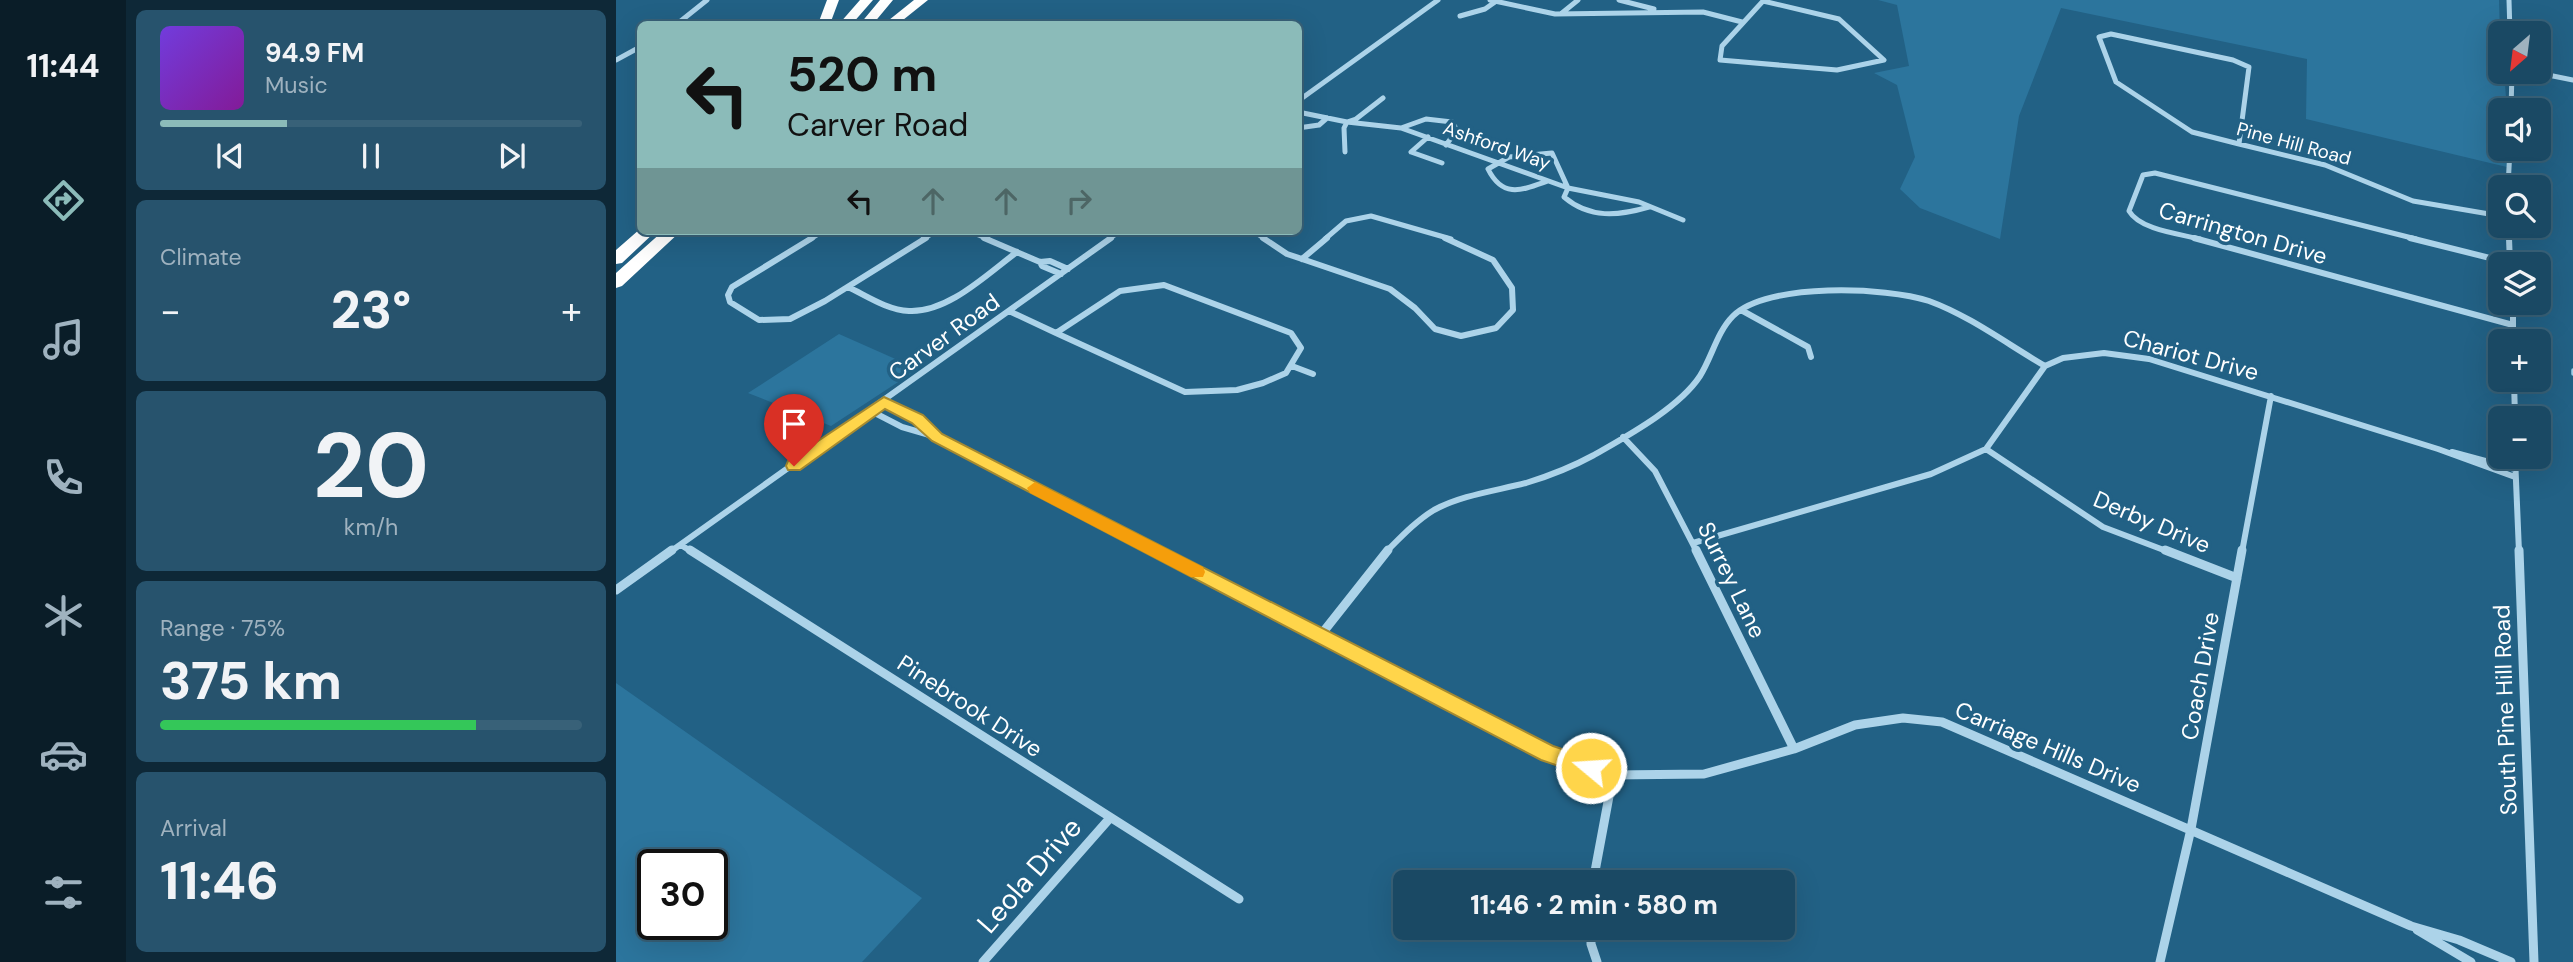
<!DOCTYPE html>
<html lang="en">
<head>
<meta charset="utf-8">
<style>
	body { margin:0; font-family:"DM Sans",sans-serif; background:#27536d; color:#f1f3f6; height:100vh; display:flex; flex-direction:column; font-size:26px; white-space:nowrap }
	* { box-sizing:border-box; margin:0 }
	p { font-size:23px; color:#9fb2bf }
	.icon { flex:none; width:38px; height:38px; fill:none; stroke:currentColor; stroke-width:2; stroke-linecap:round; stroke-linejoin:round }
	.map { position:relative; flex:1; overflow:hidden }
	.sheet { display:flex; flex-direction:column; gap:10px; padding:10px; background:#0e2837; width:490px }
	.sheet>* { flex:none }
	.hud { position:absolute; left:21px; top:21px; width:665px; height:214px; border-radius:10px; box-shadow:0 7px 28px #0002,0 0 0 2px #386178; background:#8bbbb9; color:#111; overflow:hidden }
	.needle { width:46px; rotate:208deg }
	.controls { position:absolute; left:1872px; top:21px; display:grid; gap:14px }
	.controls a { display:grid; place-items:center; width:63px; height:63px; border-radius:10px; background:#1a4964; box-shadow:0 7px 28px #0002,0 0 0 2px #386178; font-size:35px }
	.speed { position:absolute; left:21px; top:849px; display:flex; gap:14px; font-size:35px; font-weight:700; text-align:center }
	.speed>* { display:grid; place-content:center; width:91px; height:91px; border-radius:50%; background:#1a4964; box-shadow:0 7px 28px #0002,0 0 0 2px #386178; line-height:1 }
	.speed .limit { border:4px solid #111; border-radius:10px; background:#fff; color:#111 }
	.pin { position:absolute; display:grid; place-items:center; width:60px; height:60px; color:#fff; margin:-72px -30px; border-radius:50% 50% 50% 0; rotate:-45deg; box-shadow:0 0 7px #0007 }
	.pin .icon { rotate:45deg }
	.me { position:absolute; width:77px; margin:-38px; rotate:288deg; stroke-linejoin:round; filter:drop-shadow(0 0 5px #0008) }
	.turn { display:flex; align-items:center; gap:24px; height:147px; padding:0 35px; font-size:32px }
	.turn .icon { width:91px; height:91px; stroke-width:2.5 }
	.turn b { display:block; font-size:49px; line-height:60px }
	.lanes { display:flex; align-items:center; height:66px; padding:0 35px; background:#0003; justify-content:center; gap:35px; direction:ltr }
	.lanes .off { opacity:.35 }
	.big { font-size:52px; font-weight:800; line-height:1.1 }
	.sheet .card { flex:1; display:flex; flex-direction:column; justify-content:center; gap:10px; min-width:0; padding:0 24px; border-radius:10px; background:#27536d }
	.sheet .dial { align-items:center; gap:0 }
	.dial b { font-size:91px; line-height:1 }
	.song { display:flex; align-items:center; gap:21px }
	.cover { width:84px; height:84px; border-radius:10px; background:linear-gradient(135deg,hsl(260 70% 55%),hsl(290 70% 35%)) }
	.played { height:7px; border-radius:4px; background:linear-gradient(90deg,#8bbbb9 30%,#386178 30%) }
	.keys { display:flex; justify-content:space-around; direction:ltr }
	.heat { display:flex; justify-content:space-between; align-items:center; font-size:38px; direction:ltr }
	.charge { height:10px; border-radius:5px; background:linear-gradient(90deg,#34c759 75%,#386178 0) }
	.trip { position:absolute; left:777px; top:870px; width:402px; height:70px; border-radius:10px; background:#1a4964; box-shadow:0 7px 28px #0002,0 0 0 2px #386178; font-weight:800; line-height:70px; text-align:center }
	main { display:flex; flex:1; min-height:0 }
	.dock { display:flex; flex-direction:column; width:126px; justify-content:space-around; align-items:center; background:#0a1d28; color:#9fb2bf }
	.dock .icon { width:49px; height:49px }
	.dock .on { color:#8bbbb9 }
	.dock b { font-size:32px; color:#f1f3f6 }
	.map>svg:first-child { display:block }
	.green { fill:#2c759d; fill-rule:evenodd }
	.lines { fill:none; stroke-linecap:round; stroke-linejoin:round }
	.stream { stroke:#a0d1ea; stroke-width:3.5 }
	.street-far2 { stroke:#acd3e9; stroke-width:5 }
	.street-far1 { stroke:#acd3e9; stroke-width:6 }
	.street { stroke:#acd3e9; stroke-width:9 }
	.highway { fill:#fff; fill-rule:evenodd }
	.route { fill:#ffd54a; stroke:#a68a30; stroke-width:2 }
	.slow { fill:#f59e0b }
	.labels { text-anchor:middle; stroke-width:7; stroke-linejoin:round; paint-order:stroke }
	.far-street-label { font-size:19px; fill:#fff; stroke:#226185 }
	.street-label { font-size:23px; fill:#fff; stroke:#226185 }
	.near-street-label { font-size:28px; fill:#fff; stroke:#226185 }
</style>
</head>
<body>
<main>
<nav class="dock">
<b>11:44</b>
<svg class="icon on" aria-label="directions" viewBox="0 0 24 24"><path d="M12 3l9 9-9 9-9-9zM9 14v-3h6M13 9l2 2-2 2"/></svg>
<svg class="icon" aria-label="music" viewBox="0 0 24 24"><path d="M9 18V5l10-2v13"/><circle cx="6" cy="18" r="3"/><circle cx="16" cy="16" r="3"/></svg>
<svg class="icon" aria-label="phone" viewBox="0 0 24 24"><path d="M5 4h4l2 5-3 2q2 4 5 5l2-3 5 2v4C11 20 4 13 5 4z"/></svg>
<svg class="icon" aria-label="climate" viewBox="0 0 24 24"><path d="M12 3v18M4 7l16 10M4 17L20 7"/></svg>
<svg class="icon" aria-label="car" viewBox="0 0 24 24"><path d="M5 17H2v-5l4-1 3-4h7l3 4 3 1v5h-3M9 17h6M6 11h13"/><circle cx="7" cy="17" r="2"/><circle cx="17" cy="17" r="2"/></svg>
<svg class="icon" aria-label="filters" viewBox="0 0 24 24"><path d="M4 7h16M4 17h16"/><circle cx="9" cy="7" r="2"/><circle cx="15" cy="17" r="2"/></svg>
</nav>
<section class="sheet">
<div class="card">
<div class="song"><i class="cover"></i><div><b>94.9 FM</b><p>Music</p></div></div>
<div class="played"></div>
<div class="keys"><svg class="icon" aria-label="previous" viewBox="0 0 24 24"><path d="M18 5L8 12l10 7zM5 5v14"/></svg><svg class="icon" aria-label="pause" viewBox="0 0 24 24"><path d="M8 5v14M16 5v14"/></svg><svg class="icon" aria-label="next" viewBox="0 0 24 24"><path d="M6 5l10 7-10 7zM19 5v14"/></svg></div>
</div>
<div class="card"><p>Climate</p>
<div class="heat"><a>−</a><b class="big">23°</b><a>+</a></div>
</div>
<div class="card dial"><b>20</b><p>km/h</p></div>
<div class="card"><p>Range · 75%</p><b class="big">375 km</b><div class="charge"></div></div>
<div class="card"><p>Arrival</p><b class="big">11:46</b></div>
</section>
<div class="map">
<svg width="1957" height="962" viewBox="0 0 1957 962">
	<rect width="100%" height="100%" fill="#226185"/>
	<path class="green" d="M1262,0H1883L1885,72H1888L1891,110H1885V149H1894L1895,168L1690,119L1691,59L1445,8L1403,116L1384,239L1304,208L1284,189L1299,157L1281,85L1258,73L1293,66L1281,5Z
		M223,334L302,369L215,426L132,393Z
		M0,683L306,898L246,962H0ZM37,864H96V924H37Z"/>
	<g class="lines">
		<path class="stream" d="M1957,370V374"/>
		<path class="street-far2" d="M874,0L939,14L1087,12L1126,22
			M1003,0L1038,9
			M1893,0L1894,33
			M1147,1L1223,19L1268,60L1221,70L1104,60L1106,46Z
			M946,13L962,0
			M844,16L869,9L879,2
			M61,24L91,0
			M1495,34L1617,60L1633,67L1623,144L1576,132L1500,82L1483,37Z
			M0,60L24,47
			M1917,72L1957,80
			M682,101L822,0
			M1895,110L1896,72
			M682,112L731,122L785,128L952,188L1023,202L1067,220
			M682,128L703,125L711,118
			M785,128L810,119L836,122L841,130L830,145
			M812,137L795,152L826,163
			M1623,144L1709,165L1797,201L1885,216
			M729,152L728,128L731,122L740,119L767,98
			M932,181C906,190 887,199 872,169L893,157L936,153L952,188L948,197C974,219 1002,216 1033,207
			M1892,187L1894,149
			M1892,226L1893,239
			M353,231L372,239
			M637,231L649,239
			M194,239L207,231
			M307,239L320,231
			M493,239L504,231
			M709,239L730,221L755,216L835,239
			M1584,239C1564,234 1524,230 1513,211L1527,175L1539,173L1800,239"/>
		<path class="street-far1" d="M196,238L116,287L112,295L114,302L143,320L174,319L209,301L310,238
			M368,238L424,262L434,261L452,269
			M647,238L671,254L686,259
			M1578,238L1897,325
			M1794,238L1894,263
			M1893,238L1894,264
			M686,259L774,289L799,308L819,329L845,336L880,328L897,310L896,288L877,260L829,238
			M686,259L711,238
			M424,262L426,266L445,274
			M548,285L675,333L685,348L670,373L647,383L621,390L569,392L440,333L504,291Z
			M232,287C251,296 271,310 293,311C332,313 371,274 401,252
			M1897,303V341
			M1125,310L1192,347L1195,357
			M393,311L440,333
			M676,366L697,374
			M1898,380L1899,418
			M268,402L301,419L321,437L544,552
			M255,411L286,427L317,436
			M1007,437L1039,471L1081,552
			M1370,449L1487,527L1553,552
			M1836,452L1899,469
			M1899,457L1903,552
			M1077,543L1315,474L1370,449L1429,366L1447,358L1488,353L1533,359L1822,449L1899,477
			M65,545L76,552
			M54,552L495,238
			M770,552C785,537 800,521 818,510C846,495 879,491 910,483C933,476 956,467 978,455C1011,436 1063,408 1084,376C1096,357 1101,332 1117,316C1151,282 1271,287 1313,301C1354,316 1391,344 1429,366
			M1626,552L1655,396"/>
		<path class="street" d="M74,550L623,899
			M540,550L932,753L997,775L1088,774L1178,749L1239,725L1287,718L1326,722L1795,926L1843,940L1895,962
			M1080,550L1178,749
			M1549,550L1621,578
			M1903,550L1918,962
			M0,590L56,550
			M704,636L772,550
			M977,882L997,775
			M975,928V944L981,962
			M1801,930L1855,962
			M367,962L494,818
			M1544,962L1575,829L1626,550"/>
		<path class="highway" d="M211,0H223L214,24H202Z
			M244,0H257L236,24H223Z
			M264,0H277L257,24H244Z
			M298,0H312L282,24H268Z
			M24,229V231H40L6,263L0,264V250Z
			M47,231H65L6,286L0,288V273Z"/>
	</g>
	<path class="route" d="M268,397L307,415L326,434L937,746L982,761L985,768L982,774L975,777L925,760L316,441L296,423L269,409L184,470H172L170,466L172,461Z"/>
	<path class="slow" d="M419,482L587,567L589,572L587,577H575L414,493L411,488Z"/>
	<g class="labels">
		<g class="far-street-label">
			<text transform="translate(1678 143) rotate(15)" y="7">Pine Hill Road</text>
			<text transform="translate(881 145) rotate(19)" y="7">Ashford Way</text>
		</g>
		<g class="street-label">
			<text transform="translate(1627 233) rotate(16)" y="8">Carrington Drive</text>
			<text transform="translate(328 337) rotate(-36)" y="8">Carver Road</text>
			<text transform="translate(1575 355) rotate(15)" y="8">Chariot Drive</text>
			<text transform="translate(1536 522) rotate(23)" y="8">Derby Drive</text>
			<text transform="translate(1116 580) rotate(64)" y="8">Surrey Lane</text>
			<text transform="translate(1584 676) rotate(-80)" y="8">Coach Drive</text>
			<text transform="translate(354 706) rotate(33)" y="8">Pinebrook Drive</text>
			<text transform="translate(1889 710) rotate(-92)" y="8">South Pine Hill Road</text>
			<text transform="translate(1432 747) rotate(23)" y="8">Carriage Hills Drive</text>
		</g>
		<g class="near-street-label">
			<text transform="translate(413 875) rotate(-49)" y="10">Leola Drive</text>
		</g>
	</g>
</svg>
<div class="controls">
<a><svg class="needle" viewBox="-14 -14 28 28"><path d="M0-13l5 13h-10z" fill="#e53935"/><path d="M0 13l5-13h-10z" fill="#9fb2bf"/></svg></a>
<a><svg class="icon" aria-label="sound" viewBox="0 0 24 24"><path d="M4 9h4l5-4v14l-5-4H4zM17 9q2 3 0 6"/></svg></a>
<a><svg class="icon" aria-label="search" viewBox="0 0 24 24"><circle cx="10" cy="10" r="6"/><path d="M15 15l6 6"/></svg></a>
<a><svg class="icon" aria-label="layers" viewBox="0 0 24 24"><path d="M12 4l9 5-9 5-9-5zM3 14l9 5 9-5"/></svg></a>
<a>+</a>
<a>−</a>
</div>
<div class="speed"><div class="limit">30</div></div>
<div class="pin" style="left:178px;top:466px;background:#d93025"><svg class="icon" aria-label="arrive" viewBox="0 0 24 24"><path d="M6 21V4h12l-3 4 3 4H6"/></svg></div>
<svg class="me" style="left:975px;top:768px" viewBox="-20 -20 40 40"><circle r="17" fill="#ffd54a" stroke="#fff" stroke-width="3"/><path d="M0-11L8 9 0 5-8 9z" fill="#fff"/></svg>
<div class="trip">11:46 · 2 min · 580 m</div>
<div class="hud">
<div class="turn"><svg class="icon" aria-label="left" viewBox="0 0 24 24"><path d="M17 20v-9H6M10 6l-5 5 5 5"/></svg><div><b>520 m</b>Carver Road</div></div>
<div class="lanes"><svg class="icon" aria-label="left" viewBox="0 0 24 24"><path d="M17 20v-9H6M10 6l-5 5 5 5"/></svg><svg class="icon off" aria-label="ahead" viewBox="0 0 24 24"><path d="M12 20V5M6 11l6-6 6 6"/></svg><svg class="icon off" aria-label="ahead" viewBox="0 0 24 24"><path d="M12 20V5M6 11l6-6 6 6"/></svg><svg class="icon off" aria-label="right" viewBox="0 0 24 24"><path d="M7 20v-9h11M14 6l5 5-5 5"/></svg></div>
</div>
</div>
</main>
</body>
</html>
